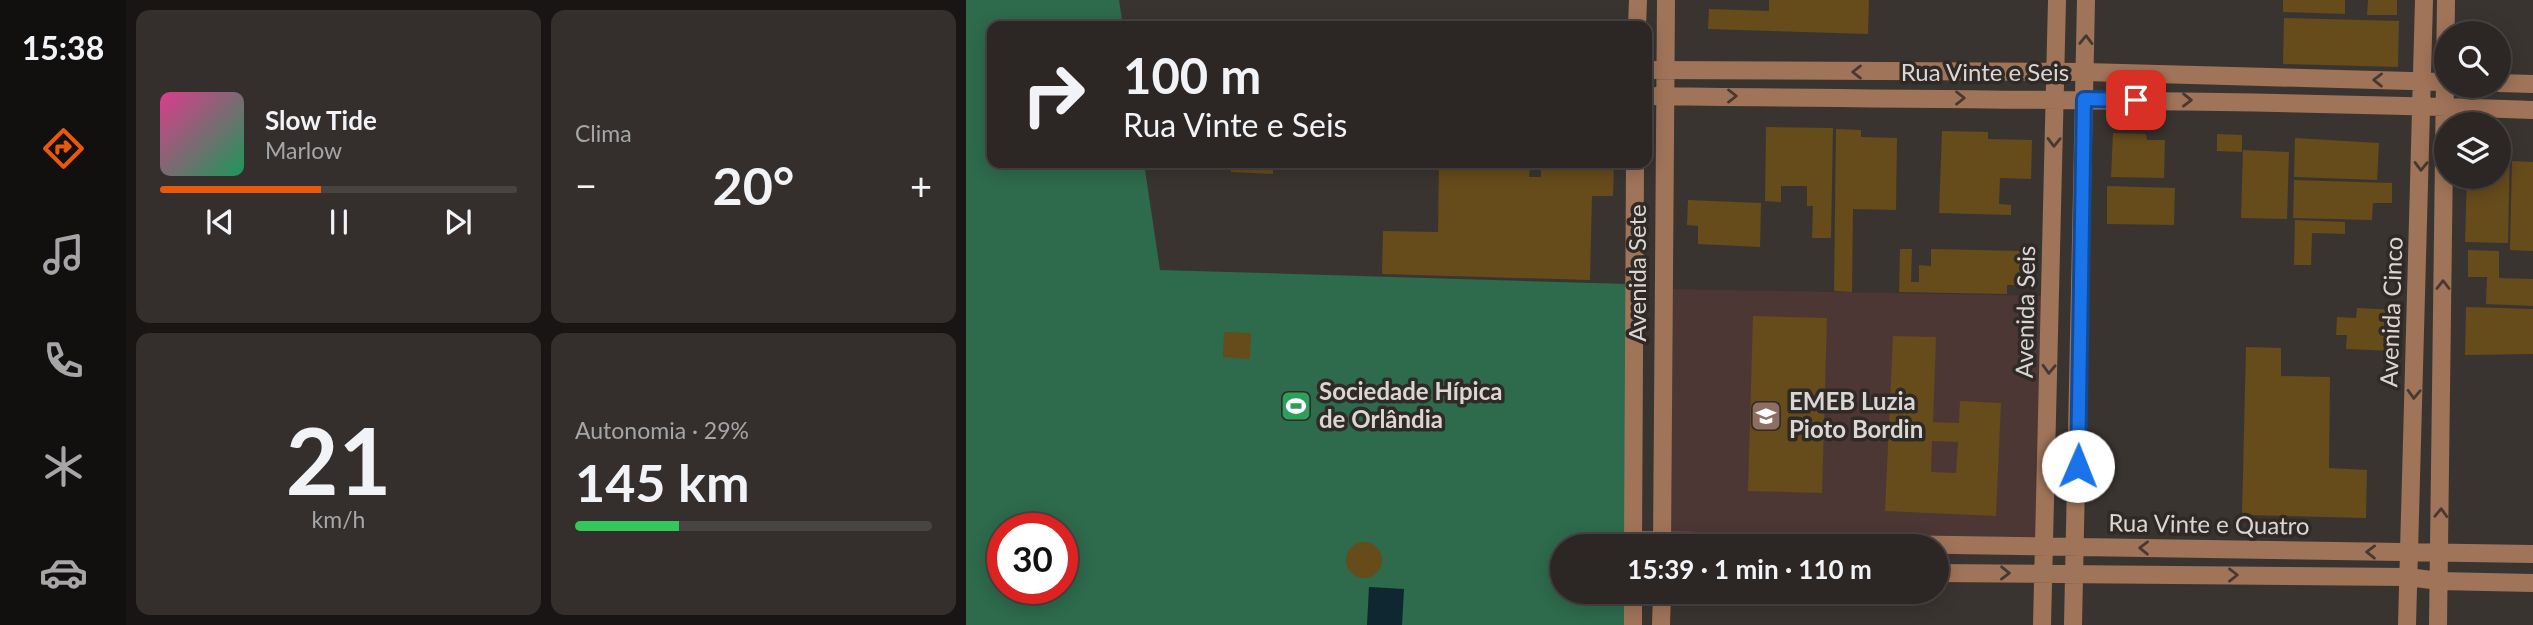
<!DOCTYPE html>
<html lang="pt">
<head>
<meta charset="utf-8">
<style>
	body { margin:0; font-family:Lato,sans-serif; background:#342f2d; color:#f1f3f6; height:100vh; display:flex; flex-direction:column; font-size:26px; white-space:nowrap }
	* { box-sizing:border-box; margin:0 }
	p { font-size:23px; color:#a6a5a7 }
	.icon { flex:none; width:38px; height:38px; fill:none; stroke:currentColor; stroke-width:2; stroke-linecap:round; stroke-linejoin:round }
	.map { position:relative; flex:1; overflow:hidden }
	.drawer { display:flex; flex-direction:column; gap:10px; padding:10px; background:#181514; width:840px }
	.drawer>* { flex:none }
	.hud { position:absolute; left:21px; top:21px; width:665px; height:147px; border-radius:14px; box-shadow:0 4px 18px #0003,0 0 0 2px #484442; background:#2c2725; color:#f1f3f6; overflow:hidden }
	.controls { position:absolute; left:1468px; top:21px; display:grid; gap:14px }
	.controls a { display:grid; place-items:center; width:77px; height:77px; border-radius:50%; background:#2c2725; box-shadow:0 4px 18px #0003,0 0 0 2px #484442; font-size:35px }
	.speed { position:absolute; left:21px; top:513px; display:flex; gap:14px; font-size:35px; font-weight:700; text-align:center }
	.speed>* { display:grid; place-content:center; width:91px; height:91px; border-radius:50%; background:#2c2725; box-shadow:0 4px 18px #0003,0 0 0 2px #484442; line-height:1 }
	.speed .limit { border:10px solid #d22; background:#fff; color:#111 }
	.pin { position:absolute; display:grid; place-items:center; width:60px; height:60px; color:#fff; margin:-30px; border-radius:14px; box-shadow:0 4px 10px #0006 }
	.me { position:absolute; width:77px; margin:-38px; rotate:1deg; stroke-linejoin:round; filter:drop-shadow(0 0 5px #0008) }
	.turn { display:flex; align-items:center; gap:24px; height:147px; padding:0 21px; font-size:32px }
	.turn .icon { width:91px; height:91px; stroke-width:2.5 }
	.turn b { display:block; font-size:49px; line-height:60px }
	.big { font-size:52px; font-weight:700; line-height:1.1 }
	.drawer .widget { flex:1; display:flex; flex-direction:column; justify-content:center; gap:10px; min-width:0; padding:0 24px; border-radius:14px; background:#342f2d }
	.drawer .dial { align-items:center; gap:0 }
	.dial b { font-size:91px; line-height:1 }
	.song { display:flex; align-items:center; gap:21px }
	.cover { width:84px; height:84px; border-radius:10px; background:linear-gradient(135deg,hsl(330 70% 55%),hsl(150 70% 35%)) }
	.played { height:7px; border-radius:4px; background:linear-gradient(90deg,#ea580c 45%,#484442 45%) }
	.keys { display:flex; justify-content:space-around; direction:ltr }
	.heat { display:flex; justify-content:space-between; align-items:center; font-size:38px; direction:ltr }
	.charge { height:10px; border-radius:5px; background:linear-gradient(90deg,#34c759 29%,#484442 0) }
	.drawer .tiles { flex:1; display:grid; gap:10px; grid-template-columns:repeat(2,1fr) }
	.trip { position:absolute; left:584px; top:534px; width:399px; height:70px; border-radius:35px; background:#2c2725; box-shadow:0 4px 18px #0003,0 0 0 2px #484442; font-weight:700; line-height:70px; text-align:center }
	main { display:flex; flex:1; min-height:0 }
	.tab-bar { display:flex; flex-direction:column; width:126px; justify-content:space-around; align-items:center; background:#12100f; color:#a6a5a7 }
	.tab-bar .icon { width:49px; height:49px }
	.tab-bar .selected { color:#ea580c }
	.tab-bar b { font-size:32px; color:#f1f3f6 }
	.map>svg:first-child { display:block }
	.commercial { fill:#4c3735 }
	.green { fill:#2e6a4c; fill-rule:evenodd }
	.water { fill:#0e2731 }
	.building { fill:#664b1b; fill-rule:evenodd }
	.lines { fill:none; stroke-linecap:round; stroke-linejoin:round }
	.minor { stroke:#a07459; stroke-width:18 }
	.oneway { stroke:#463931 }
	.route-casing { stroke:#114b97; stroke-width:18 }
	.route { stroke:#1a73e8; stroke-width:12 }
	.labels { text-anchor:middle; stroke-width:7; stroke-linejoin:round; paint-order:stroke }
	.street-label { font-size:24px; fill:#d9d6d4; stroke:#302a27 }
	.poi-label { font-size:24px; font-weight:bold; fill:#d9d6d4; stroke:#302a27; text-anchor:start }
</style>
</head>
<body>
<main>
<nav class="tab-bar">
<b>15:38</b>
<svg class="icon selected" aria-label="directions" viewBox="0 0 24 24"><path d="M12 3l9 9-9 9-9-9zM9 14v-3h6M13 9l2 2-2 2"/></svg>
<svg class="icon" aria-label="music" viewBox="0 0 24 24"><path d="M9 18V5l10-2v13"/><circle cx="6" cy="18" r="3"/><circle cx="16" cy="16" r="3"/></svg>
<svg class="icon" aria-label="phone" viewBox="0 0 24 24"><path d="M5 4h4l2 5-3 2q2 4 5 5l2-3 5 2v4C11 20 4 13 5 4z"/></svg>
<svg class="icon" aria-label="climate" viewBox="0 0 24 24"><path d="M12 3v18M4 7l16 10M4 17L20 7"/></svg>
<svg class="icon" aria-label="car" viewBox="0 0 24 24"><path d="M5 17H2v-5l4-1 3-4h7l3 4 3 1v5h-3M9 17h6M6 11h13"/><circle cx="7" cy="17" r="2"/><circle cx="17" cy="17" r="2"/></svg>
</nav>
<section class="drawer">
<div class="tiles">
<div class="widget">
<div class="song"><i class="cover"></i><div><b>Slow Tide</b><p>Marlow</p></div></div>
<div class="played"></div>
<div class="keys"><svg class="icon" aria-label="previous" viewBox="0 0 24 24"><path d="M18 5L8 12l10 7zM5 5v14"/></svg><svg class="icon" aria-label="pause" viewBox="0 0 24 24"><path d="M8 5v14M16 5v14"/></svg><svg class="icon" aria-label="next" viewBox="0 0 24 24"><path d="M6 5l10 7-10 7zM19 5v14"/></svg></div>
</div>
<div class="widget"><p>Clima</p>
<div class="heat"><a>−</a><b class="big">20°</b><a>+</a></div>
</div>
<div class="widget dial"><b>21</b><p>km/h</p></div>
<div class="widget"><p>Autonomia · 29%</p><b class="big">145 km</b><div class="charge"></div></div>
</div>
</section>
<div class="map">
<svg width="1567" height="625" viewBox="0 0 1567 625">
	<rect width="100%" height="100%" fill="#3a3431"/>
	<path class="commercial" d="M697,289L1085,296L1078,547L696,540Z"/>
	<path class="green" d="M0,0H153L157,26H26V163H178L194,270L661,284L659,546H597V592H658V625H0ZM37,528H96V588H37Z"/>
	<path class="water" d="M403,587L438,589L436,625H401Z"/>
	<path class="building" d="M803,0H903L902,34L742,29L743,9L803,11Z
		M1317,0H1379V14L1317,12Z
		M1402,0H1431V15H1401Z
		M1318,18L1433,21L1432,67L1317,64Z
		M800,127L867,128L865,238H846L847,206H841V186H815V202L799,201Z
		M870,129L895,130V137L931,138L930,210L887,209L886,292L868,291Z
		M976,131L1022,132V139L1066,140L1065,179L1034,178L1033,204L1045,205V215L973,213Z
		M1147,133L1180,134L1181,140H1199L1198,178L1145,177Z
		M1251,134L1276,135V152L1251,151Z
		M1329,138L1413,143L1411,180L1328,177Z
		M1533,140L1544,141L1542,243L1499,242L1501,177H1533Z
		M1277,150L1323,152L1321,219L1275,218Z
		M1546,161L1567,162V251L1544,250Z
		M265,163H307V174L265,172Z
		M473,163H564L563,177H575V167L648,163L647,196H626L624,280L416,274L417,231L472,232Z
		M1328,180L1426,183V203H1407L1406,220L1327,218Z
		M1141,186L1209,188L1208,225L1141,224Z
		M722,200L795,203L794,247L732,244V226L721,225Z
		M1329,220L1379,222V234L1346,233L1345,265H1328Z
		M934,249H946L945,282H953V265L965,266V249L1055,251V285H1041V294L933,292Z
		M1502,250L1533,251V278L1567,279V306L1520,304L1521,277H1502Z
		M1500,307L1567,309V354L1499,355Z
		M1391,308L1430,310L1429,351L1380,349L1381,335H1370L1371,317L1390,318Z
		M787,316L861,318L856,493L782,491Z
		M258,332L285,333L284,359L257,357Z
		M927,336L970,337L967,422L993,423L994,401L1035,403L1030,516L919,511ZM966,441L992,442L990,473L965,472Z
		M1280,347L1315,348V376L1364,377L1363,468L1401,470L1400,518L1276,515Z
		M380 560a18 18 0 1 1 36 0a18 18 0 1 1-36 0Z"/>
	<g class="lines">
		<path class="minor" d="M671,26L672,0
			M681,70L1119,72L1480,82
			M1533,83L1567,84
			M681,96C976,100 1272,99 1567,110
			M667,540L1567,554
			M667,546L669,163
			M696,546L700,0
			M971,573L1442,577L1473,581L1567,583
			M667,625V592
			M695,625L696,592
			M1076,625L1091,0
			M1107,625L1120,0
			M1441,625L1458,0
			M1472,625L1480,0"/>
	</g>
	<defs><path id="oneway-chevron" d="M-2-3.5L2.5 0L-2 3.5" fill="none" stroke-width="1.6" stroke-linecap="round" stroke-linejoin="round" transform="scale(1.75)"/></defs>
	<g class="oneway">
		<use href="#oneway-chevron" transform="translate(1120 40) rotate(-89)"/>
		<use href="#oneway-chevron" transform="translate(891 72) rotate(-180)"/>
		<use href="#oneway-chevron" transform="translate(1412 80) rotate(-179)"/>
		<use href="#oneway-chevron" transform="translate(766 96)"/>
		<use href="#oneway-chevron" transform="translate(994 98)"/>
		<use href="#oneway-chevron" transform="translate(1221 100) rotate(1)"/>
		<use href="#oneway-chevron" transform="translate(1088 142) rotate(91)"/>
		<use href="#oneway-chevron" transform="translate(1455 166) rotate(91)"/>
		<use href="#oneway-chevron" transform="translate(1477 285) rotate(-90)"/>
		<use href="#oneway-chevron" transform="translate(1083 369) rotate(92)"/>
		<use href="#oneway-chevron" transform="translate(1448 394) rotate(92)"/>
		<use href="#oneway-chevron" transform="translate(1475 513) rotate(-88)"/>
		<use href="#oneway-chevron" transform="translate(1178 548) rotate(-179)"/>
		<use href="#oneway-chevron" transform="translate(1405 552) rotate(-179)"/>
		<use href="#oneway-chevron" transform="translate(1039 573) rotate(1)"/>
		<use href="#oneway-chevron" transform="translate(1267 575)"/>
	</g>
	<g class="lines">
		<g class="route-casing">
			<path id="route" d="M1112,466L1118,99L1170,100"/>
		</g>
		<use href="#route" class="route"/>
	</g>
	<defs>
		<g id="stadium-square" transform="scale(1.575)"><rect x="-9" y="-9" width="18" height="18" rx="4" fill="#2e9e5b" stroke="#302a27"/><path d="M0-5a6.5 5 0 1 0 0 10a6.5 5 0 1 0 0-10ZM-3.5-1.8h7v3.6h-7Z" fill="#fff"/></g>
		<g id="school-square" transform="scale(1.575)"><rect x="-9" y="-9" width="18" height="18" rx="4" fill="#8d6e63" stroke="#302a27"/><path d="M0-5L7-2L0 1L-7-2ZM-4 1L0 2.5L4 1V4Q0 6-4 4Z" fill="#fff"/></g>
	</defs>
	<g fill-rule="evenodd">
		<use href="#stadium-square" x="330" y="406"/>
		<use href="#school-square" x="800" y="416"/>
	</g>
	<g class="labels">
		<g class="street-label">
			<text x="1019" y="81">Rua Vinte e Seis</text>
			<text transform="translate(672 273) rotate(-90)" y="8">Avenida Sete</text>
			<text transform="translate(1060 312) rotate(-89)" y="8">Avenida Seis</text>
			<text transform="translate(1426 312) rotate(-88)" y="8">Avenida Cinco</text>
			<text transform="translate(1243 525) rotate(1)" y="8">Rua Vinte e Quatro</text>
		</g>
		<g class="poi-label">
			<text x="353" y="400">Sociedade Hípica<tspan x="353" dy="28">de Orlândia</tspan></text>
			<text x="823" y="410">EMEB Luzia<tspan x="823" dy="28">Pioto Bordin</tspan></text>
		</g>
	</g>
</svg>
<div class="controls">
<a><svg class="icon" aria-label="search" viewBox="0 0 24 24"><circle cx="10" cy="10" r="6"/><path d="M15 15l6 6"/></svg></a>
<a><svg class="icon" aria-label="layers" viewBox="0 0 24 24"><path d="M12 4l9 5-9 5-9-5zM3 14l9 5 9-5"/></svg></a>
</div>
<div class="speed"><div class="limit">30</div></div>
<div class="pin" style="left:1170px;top:100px;background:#d93025"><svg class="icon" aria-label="arrive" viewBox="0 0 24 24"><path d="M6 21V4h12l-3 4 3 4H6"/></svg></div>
<svg class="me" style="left:1112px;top:466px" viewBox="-20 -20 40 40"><circle r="19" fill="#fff"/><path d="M0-13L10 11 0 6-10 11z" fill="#1a73e8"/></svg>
<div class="trip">15:39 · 1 min · 110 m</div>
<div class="hud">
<div class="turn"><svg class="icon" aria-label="right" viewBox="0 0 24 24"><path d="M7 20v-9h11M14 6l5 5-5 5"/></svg><div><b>100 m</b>Rua Vinte e Seis</div></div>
</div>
</div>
</main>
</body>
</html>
